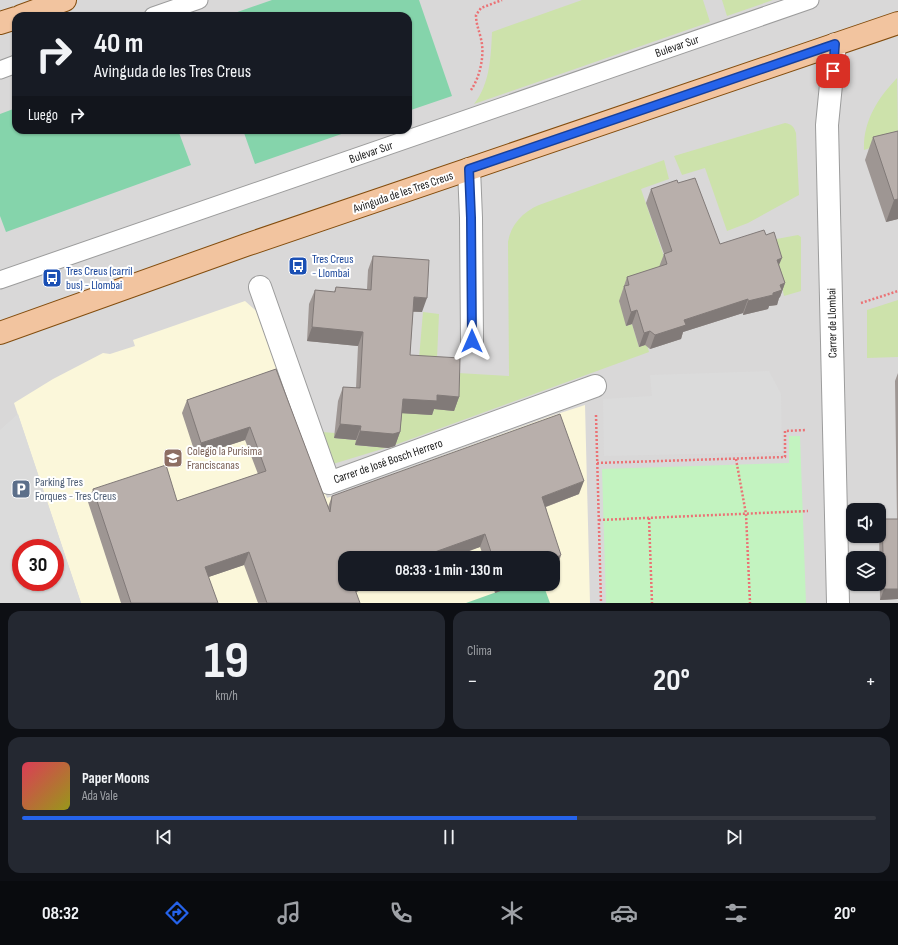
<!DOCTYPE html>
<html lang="es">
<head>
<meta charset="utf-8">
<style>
	body { margin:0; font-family:"Sofia Sans Condensed",sans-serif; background:#242831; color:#f1f3f6; height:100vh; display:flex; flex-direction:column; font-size:15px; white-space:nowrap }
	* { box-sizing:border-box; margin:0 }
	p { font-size:13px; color:#9ea1a6 }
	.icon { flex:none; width:22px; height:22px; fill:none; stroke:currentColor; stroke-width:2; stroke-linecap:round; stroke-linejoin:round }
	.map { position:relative; height:603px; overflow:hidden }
	.sheet { display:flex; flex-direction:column; gap:8px; padding:8px; background:#0d0f14; flex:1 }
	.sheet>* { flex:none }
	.hud { position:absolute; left:12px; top:12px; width:400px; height:122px; border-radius:12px; box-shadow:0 1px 3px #0004; background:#171b24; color:#f1f3f6; overflow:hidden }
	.tools { position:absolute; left:846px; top:503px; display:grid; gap:8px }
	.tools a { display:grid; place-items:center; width:40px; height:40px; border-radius:8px; background:#171b24; box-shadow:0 1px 3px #0004; font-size:20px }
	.speed { position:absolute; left:12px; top:539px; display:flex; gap:8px; font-size:20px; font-weight:700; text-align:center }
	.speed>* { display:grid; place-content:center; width:52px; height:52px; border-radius:50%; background:#171b24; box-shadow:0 1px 3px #0004; line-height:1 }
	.speed .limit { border:6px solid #d22; background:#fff; color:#111 }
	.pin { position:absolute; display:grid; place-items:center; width:34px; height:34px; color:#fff; margin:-17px; border-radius:8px; box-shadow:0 2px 6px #0006 }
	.me { position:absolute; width:44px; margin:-22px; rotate:0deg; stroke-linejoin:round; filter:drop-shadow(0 0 3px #0008) }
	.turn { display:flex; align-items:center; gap:14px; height:84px; padding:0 16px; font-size:18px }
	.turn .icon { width:52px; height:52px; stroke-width:2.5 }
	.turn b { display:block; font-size:28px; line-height:34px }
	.then { display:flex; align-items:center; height:38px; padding:0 16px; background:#0003; gap:8px; font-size:15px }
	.big { font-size:30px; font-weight:700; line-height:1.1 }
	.sheet .tile { flex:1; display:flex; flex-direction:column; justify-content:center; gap:6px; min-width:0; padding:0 14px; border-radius:12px; background:#242831 }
	.sheet .dial { align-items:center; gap:0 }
	.dial b { font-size:52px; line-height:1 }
	.song { display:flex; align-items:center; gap:12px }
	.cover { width:48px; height:48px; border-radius:6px; background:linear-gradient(135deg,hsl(350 70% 55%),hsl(60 70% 35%)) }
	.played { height:4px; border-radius:2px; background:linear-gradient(90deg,#2563eb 65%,#363941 65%) }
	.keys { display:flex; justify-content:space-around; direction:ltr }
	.heat { display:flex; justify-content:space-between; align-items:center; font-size:22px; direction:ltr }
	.sheet .tiles { flex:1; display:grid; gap:8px; grid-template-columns:1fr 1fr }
	.tile:last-child { grid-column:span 2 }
	.trip { position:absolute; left:338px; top:551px; width:222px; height:40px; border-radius:12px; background:#171b24; box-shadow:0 1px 3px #0004; font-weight:700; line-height:40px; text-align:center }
	.dock { display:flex; height:64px; justify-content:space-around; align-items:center; background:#090b0e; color:#9ea1a6 }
	.dock .icon { width:28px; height:28px }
	.dock .active { color:#2563eb }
	.dock b { font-size:18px; color:#f1f3f6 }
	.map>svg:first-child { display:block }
	.residential { fill:#d9d8d8; fill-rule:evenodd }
	.education { fill:#fbf7da; fill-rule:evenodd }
	.grass { fill:#cde2ab }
	.park { fill:#c3f3c0 }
	.pitch { fill:#85d4ab }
	.parking { fill:#dbdbdb; fill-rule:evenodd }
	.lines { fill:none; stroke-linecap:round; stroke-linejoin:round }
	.service-casing { stroke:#9c9c9c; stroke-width:19 }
	.pedestrian-casing { stroke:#9c9c9c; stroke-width:24 }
	.minor-casing { stroke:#9c9c9c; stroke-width:24 }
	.primary-casing { stroke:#834d0e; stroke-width:24 }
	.path { stroke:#eb7275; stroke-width:2.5; stroke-dasharray:2 2; stroke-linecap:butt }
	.service { stroke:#fff; stroke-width:17 }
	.pedestrian { stroke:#fff; stroke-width:22 }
	.minor { stroke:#fff; stroke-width:22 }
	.primary { stroke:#f2c49f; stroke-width:22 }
	.wall { fill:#9e9693 }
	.shaded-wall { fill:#817a78 }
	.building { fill:#b8afab; stroke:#817a78 }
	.route-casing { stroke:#184099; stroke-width:10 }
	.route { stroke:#2563eb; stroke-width:7 }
	.labels { text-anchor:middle; stroke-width:4; stroke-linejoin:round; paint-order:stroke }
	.street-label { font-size:12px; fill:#1b1b1b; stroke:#fff }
	.transit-label { font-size:12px; fill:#164399; stroke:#fff; text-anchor:start }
	.education-label { font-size:12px; fill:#785e54; stroke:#fff; text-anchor:start }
	.service-label { font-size:12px; fill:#4e5e75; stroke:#fff; text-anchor:start }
</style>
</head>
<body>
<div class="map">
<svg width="898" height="603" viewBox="0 0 898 603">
	<rect width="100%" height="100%" fill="#ebe6e1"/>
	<path class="residential" d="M0,0H898V603H0ZM16,16H408V130H16ZM853,510H879V536H853ZM21,548H55V582H21ZM345,558H553V584H345ZM853,558H879V584H853Z"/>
	<path class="education" d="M245,301L262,316L327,498L551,416L585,405L590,603H81L14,403L53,379L103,353L110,354L135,346L133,340ZM345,558H553V584H345Z"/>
	<path class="grass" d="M582,0H703L710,22L474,104C490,84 491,56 492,32Z
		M722,0H773L727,16Z
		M897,78L898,139L864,150C863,121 878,98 897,78Z
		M785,123C792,124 794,127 796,133L799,195L748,223L727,231L705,168L682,175L674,156Z
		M664,160L669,179L641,189L667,265L624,299L626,326L632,324L639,347L647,344L649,352L392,446L333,464L322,432L335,433V438L356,440V445L374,447L398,407L418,370L423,312L439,314L437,358L458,373L509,376L508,242C511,224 523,212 539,205Z
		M798,235L801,237V291L784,296L771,240Z
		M898,300V357L867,358V310Z"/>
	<path class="park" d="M789,436H800L806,603H606L602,469L789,463Z"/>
	<path class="pitch" d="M272,0H419L452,96L408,111V16H226Z
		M16,108V130H178L191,165L6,232L0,216V114Z
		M243,130H353L255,164Z
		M519,584H543L550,603H466Z"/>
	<path class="parking" d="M769,371L781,394L782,452L604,456L603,399L652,396L650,375Z
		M18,414L81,603H0V430ZM21,548H55V582H21Z"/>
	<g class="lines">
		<g class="service-casing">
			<path id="service" d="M153,16L199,0
				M0,70L16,64
				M0,280L810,0"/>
		</g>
		<g class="pedestrian-casing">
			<path id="pedestrian" d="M260,287L329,483L595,386"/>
		</g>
		<g class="minor-casing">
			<path id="minor" d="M835,44L827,125L838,603
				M469,169L471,218L472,341"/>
		</g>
		<g class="primary-casing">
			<path id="primary" d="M21,16L65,0
				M0,23L16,18
				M0,333L246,245L898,23"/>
		</g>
		<path class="path" d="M471,90C480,77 485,55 481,39C479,30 476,24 476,15L481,8L502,0
			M861,303L898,291
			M596,415L601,603
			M736,459L746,514L750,603
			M597,463L785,457V431L806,430
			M649,518L652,603
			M599,520L808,511"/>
		<use href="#service" class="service"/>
		<use href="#pedestrian" class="pedestrian"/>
		<use href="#minor" class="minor"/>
		<use href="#primary" class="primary"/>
	</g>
	<path class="wall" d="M898,131V219L886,222L865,160L873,137Z
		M678,183L720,244L766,235L779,265L785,283L780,297L779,298L777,305L769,306L768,309L743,315V313L683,332L681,339L650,349L645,345L639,347L632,324L626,326L619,301L627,277L659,267L664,254L646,203L651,189Z
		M373,256L422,312H413L410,355L459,397L454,411L434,409L432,415L402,413L400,432L395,446L388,448L355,445L356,440L334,438L338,401L343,387L356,388L358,346L307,341L309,304L315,290L334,292L336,287L367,289L368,270Z
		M276,369L328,507L332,496L579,494L546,507L557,568L553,558H484L480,547L345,584H378L356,592L360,603H258L244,565L208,577L218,603H121L88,502L93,489L177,501L258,474L245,440L196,456L182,413L187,400Z
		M898,373V599L880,600L879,528L882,519H897L895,381Z
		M492,584H519L495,593Z"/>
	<path class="shaded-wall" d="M898,199V219L886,222L894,200Z
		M782,258L776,272L777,260Z
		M785,283L780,297L779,298L777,305L769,306L768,309L743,315L748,301L773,293L780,285Z
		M414,297L427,298L422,312L409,311Z
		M748,299L743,313L683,332L681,339L650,349L655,335L684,320Z
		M637,310L632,324L626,326L631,312Z
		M312,327L363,332L358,346L307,341Z
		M650,331L645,345L639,347L644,333Z
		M437,395L459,397L454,411L434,409L432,415L398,413L403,399Z
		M340,424L361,426L356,440L334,438Z
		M250,427L245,440L196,456L201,443Z
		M360,431L400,432L395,446L388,448L355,445Z
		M584,481L579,494L537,510L542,497Z
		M485,534L480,547L451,558H418Z
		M249,552L244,565L200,580L205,567Z
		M561,555L557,568L553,570V559Z
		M351,584H378L347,595Z
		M498,584H519L495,593Z
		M884,589H898V599L880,600Z"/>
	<path class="building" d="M898,131V199L894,200L873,137Z
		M695,178L720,244L764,230L766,235L774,232L782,258L777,260L785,283L780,285L782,290L773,293V295L748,301V299L684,320L686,325L655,335L650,331L644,333L637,310L631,312L624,286L629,285L627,277L667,264L664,254L672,251L651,189L677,180L678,183Z
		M373,256L429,260L427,298L414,297L410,355L460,358L459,397L437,395V401L403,399L400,432L393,434L360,431L361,426L340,424L343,387L360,388L363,332L312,327L315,290L335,292L336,287L371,290Z
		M276,369L330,512L332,496L560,414L584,481L542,497L561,555L553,559V558H493L485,534L418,558H345V584H353L360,603H267L249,552L205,567L218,603H131L93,489L166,465L177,501L266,471L250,427L201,443L187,400Z
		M882,519H898V589H884Z"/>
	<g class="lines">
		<g class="route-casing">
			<path id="route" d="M472,341L471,218L469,169L835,44L833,71"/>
		</g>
		<use href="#route" class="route"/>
	</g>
	<defs>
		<g id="bus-square" transform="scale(1)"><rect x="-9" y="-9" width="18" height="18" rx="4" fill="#1a4fb4" stroke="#fff"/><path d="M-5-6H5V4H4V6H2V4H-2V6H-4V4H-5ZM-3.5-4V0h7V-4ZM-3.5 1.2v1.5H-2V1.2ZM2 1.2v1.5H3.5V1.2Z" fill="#fff"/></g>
		<g id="school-square" transform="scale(1)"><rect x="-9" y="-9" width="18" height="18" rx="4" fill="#8d6e63" stroke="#fff"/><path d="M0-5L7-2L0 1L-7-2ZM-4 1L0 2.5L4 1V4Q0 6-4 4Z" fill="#fff"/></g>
		<g id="parking-square" transform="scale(1)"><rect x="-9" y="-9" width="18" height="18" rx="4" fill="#5c6f8a" stroke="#fff"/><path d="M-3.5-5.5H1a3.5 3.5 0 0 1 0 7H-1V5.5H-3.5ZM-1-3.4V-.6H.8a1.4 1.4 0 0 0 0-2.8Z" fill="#fff"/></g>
	</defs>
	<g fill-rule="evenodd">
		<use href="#bus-square" x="298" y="266"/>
		<use href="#bus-square" x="52" y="278"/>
		<use href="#school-square" x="173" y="458"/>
		<use href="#parking-square" x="21" y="489"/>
	</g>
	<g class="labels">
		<g class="street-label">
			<text transform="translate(677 46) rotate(-19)" y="4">Bulevar Sur</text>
			<text transform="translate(371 152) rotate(-19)" y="4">Bulevar Sur</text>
			<text transform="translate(403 192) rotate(-19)" y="4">Avinguda de les Tres Creus</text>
			<text transform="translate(832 323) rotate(-91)" y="4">Carrer de Llombai</text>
			<text transform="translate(388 461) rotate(-19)" y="4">Carrer de José Bosch Herrero</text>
		</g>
		<g class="transit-label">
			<text x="312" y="263">Tres Creus<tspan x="312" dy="14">- Llombai</tspan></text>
			<text x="66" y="275">Tres Creus (carril<tspan x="66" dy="14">bus) - Llombai</tspan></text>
		</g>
		<g class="education-label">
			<text x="187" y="455">Colegio la Purísima<tspan x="187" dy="14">Franciscanas</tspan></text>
		</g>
		<g class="service-label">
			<text x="35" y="486">Parking Tres<tspan x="35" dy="14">Forques - Tres Creus</tspan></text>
		</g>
	</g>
</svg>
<div class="tools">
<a><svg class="icon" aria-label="sound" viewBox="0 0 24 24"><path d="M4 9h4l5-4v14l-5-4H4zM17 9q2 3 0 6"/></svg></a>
<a><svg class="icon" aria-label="layers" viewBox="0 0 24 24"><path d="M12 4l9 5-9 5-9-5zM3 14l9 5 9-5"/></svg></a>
</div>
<div class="speed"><div class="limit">30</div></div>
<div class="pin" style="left:833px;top:71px;background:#d93025"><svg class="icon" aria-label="arrive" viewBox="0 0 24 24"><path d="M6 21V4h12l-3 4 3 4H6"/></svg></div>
<svg class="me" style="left:472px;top:341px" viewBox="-20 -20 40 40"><path d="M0-17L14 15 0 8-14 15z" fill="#2563eb" stroke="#fff" stroke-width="4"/></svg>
<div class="trip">08:33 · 1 min · 130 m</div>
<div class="hud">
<div class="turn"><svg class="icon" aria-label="right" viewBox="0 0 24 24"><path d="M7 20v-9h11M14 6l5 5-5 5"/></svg><div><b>40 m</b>Avinguda de les Tres Creus</div></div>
<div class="then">Luego<svg class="icon" aria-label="right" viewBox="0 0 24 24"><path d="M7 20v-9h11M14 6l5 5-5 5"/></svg></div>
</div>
</div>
<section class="sheet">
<div class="tiles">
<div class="tile dial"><b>19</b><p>km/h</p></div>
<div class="tile"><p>Clima</p>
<div class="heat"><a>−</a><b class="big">20°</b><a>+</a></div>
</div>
<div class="tile">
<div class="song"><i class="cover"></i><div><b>Paper Moons</b><p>Ada Vale</p></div></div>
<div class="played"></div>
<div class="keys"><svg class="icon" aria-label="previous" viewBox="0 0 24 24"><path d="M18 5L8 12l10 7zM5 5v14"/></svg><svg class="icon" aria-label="pause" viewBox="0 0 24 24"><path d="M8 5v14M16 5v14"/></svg><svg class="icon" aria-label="next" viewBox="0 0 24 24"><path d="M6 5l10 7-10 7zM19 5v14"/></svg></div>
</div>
</div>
</section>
<nav class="dock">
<b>08:32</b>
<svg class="icon active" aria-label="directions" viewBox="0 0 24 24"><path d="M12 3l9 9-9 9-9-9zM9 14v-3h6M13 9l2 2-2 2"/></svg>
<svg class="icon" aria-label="music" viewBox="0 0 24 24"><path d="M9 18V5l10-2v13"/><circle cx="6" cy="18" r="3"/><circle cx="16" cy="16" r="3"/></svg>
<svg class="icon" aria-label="phone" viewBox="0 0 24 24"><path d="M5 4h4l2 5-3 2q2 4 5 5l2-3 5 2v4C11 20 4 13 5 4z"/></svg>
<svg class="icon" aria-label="climate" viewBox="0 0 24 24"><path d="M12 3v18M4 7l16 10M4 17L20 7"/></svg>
<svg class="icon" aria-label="car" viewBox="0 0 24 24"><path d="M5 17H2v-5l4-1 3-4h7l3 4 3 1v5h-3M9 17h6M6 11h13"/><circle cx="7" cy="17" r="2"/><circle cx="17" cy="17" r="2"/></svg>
<svg class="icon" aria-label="filters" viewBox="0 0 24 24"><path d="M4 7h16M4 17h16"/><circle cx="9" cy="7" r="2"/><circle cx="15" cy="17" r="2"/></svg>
<b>20°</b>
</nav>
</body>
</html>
